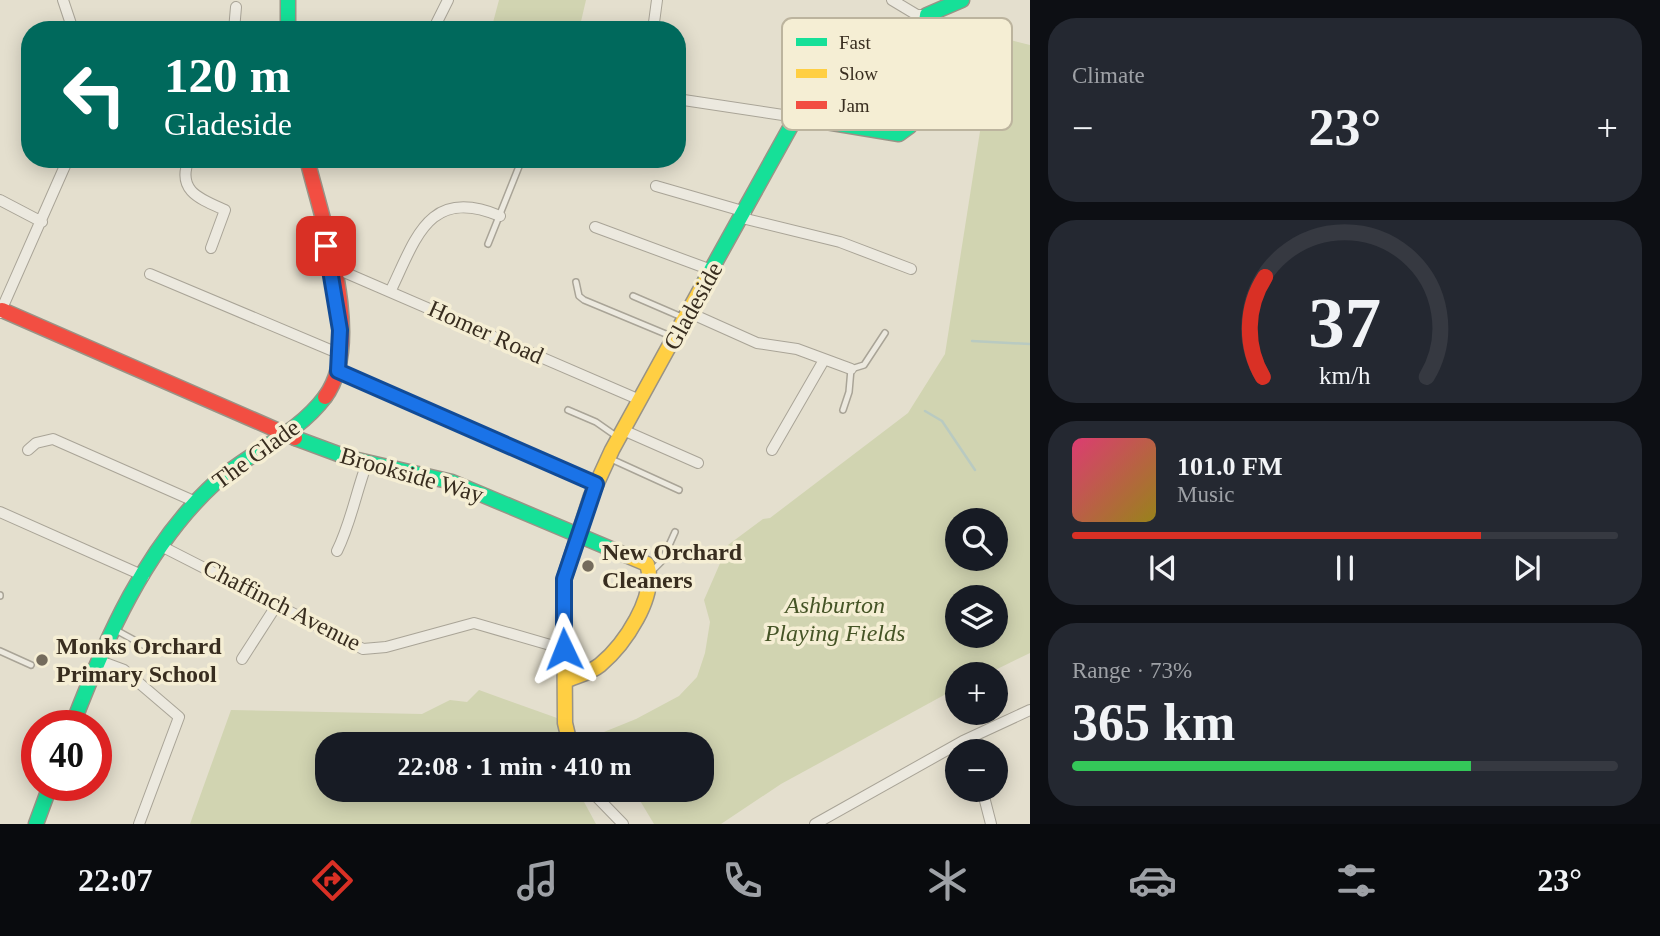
<!DOCTYPE html>
<html lang="en">
<head>
<meta charset="utf-8">
<style>
	body { margin:0; font-family:Georgia,serif; background:#242831; color:#f1f3f6; height:100vh; display:flex; flex-direction:column; font-size:26px; white-space:nowrap }
	* { box-sizing:border-box; margin:0 }
	p { font-size:23px; color:#9ea1a6 }
	.icon { flex:none; width:38px; height:38px; fill:none; stroke:currentColor; stroke-width:2; stroke-linecap:round; stroke-linejoin:round }
	.map { position:relative; flex:1; overflow:hidden }
	.panel { display:flex; flex-direction:column; gap:18px; padding:18px; background:#0d0f14; width:630px }
	.panel>* { flex:none }
	.banner { position:absolute; left:21px; top:21px; width:665px; height:147px; border-radius:28px; box-shadow:0 4px 18px #0003; background:#00695c; color:#fff; overflow:hidden }
	.buttons { position:absolute; left:945px; top:508px; display:grid; gap:14px }
	.buttons a { display:grid; place-items:center; width:63px; height:63px; border-radius:50%; background:#171b24; box-shadow:0 4px 18px #0003; font-size:35px }
	.speed { position:absolute; left:21px; top:710px; display:flex; gap:14px; font-size:35px; font-weight:700; text-align:center }
	.speed>* { display:grid; place-content:center; width:91px; height:91px; border-radius:50%; background:#171b24; box-shadow:0 4px 18px #0003; line-height:1 }
	.speed .limit { border:10px solid #d22; background:#fff; color:#111 }
	.pin { position:absolute; display:grid; place-items:center; width:60px; height:60px; color:#fff; margin:-30px; border-radius:14px; box-shadow:0 4px 10px #0006 }
	.me { position:absolute; width:77px; margin:-38px; rotate:358deg; stroke-linejoin:round; filter:drop-shadow(0 0 5px #0008) }
	.turn { display:flex; align-items:center; gap:24px; height:147px; padding:0 28px; font-size:32px }
	.turn .icon { width:91px; height:91px; stroke-width:2.5 }
	.turn b { display:block; font-size:49px; line-height:60px }
	.big { font-size:52px; font-weight:700; line-height:1.1 }
	.panel .card { flex:1; display:flex; flex-direction:column; justify-content:center; gap:10px; min-width:0; padding:0 24px; border-radius:28px; background:#242831 }
	.panel .dial { align-items:center; gap:0 }
	.dial svg { height:182px; overflow:visible; fill:none; stroke:#363941; stroke-width:7; stroke-linecap:round; text-anchor:middle }
	.dial text { fill:#f1f3f6; stroke:none }
	.song { display:flex; align-items:center; gap:21px }
	.cover { width:84px; height:84px; border-radius:10px; background:linear-gradient(135deg,hsl(340 70% 55%),hsl(50 70% 35%)) }
	.played { height:7px; border-radius:4px; background:linear-gradient(90deg,#d93025 75%,#363941 75%) }
	.keys { display:flex; justify-content:space-around; direction:ltr }
	.heat { display:flex; justify-content:space-between; align-items:center; font-size:38px; direction:ltr }
	.charge { height:10px; border-radius:5px; background:linear-gradient(90deg,#34c759 73%,#363941 0) }
	.trip { position:absolute; left:315px; top:732px; width:399px; height:70px; border-radius:28px; background:#171b24; box-shadow:0 4px 18px #0003; font-weight:700; line-height:70px; text-align:center }
	.menu { display:flex; height:112px; justify-content:space-around; align-items:center; background:#090b0e; color:#9ea1a6 }
	.menu .icon { width:49px; height:49px }
	.menu .active { color:#d93025 }
	.menu b { font-size:32px; color:#f1f3f6 }
	main { display:flex; flex:1; min-height:0 }
	.map>svg:first-child { display:block }
	.green { fill:#d1d4b1; fill-rule:evenodd }
	.lines { fill:none; stroke-linecap:round; stroke-linejoin:round }
	.stream { stroke:#b9cac1; stroke-width:2.5 }
	.lane-casing { stroke:#a9a497; stroke-width:8 }
	.street-casing { stroke:#a9a497; stroke-width:12 }
	.fast-casing { stroke:#999386; stroke-width:17 }
	.slow-casing { stroke:#999386; stroke-width:17 }
	.jam-casing { stroke:#999386; stroke-width:17 }
	.lane { stroke:#ece9df; stroke-width:5 }
	.street { stroke:#ece9df; stroke-width:10 }
	.fast { stroke:#16e098; stroke-width:14 }
	.slow { stroke:#ffcf43; stroke-width:14 }
	.jam { stroke:#f24e42; stroke-width:14 }
	.route-casing { stroke:#114b97; stroke-width:18 }
	.route { stroke:#1a73e8; stroke-width:12 }
	.poi-dot { fill:#746b5c; stroke:#f5eed4; stroke-width:2.5 }
	.labels { text-anchor:middle; stroke-width:7; stroke-linejoin:round; paint-order:stroke }
	.street-label { font-size:24px; fill:#382d1f; stroke:#f5eed4 }
	.poi-label { font-size:24px; font-weight:bold; fill:#382d1f; stroke:#f5eed4; text-anchor:start }
	.park-label { font-size:24px; font-style:italic; fill:#455426; stroke:#f5eed4 }
	.key { fill:#f5eed4; stroke:#bcb49e; stroke-width:2 }
	.key-label { font-size:19px; fill:#382d1f }
</style>
</head>
<body>
<main>
<div class="map">
<svg width="1030" height="824" viewBox="0 0 1030 824">
	<rect width="100%" height="100%" fill="#e4dfce"/>
	<path class="green" d="M499,0H586L579,30H491Z
		M995,36L1030,45V653L987,674H957V688L781,784L721,824H654L633,789H702V744H605L599,734L636,719L679,696L697,677L705,653L710,622L704,600L728,545L763,519L770,518L908,413L945,354ZM957,520H996V558H957ZM957,597H996V635H957Z
		M479,690L557,718L560,744H327V789H577L596,824H190L231,710L422,714L450,700L467,702Z"/>
	<g class="lines">
		<path class="stream" d="M972,341L1030,344
			M925,411L942,421L975,470"/>
		<g class="lane-casing">
			<path id="lane" d="M488,244L522,159
				M576,282L579,296L584,300L673,337
				M633,296L684,318
				M568,410L596,422L616,436
				M843,410L849,392L851,369L864,365L885,333
				M611,459L679,490
				M651,572L662,561L675,532
				M0,595V596
				M114,629L145,646
				M0,651L31,665"/>
		</g>
		<g class="street-casing">
			<path id="street" d="M63,0L73,30
				M892,0L917,15H927
				M234,30L236,7
				M433,30L448,0
				M653,30L657,0
				M677,99L796,117
				M189,159C176,191 200,199 225,210L211,248
				M380,159L382,160
				M656,186L746,212
				M0,200L42,222
				M742,218L840,242L911,269
				M595,227L714,271
				M330,266L640,400
				M150,274L340,354
				M391,290C416,238 429,186 500,216
				M0,313L68,159
				M690,313L757,343L797,349L851,369
				M338,371L596,484
				M623,430L698,463
				M28,450L36,443L53,439L196,502
				M772,450L824,360
				M0,512L144,576
				M163,547L363,649L386,647L474,623L564,649
				M337,551C351,523 356,492 367,463
				M242,659L278,603
				M97,660L124,670L179,717L139,824
				M963,741L968,751
				M589,789L623,824
				M982,789L991,824
				M815,824L963,741L1030,710"/>
		</g>
		<g class="fast-casing">
			<path id="fast" d="M288,0V30
				M705,281L796,117L899,134L910,126L927,15L962,0
				M295,438L349,458L452,482L616,551
				M72,726C105,640 146,546 215,483C250,451 296,436 325,397
				M36,824L50,786"/>
		</g>
		<g class="slow-casing">
			<path id="slow" d="M565,681C576,676 590,673 600,665C624,645 658,596 647,564L616,551
				M570,744L565,723L564,579L591,496L612,450L705,281"/>
		</g>
		<g class="jam-casing">
			<path id="jam" d="M307,159C322,221 366,342 325,397
				M2,310L295,438"/>
		</g>
		<use href="#lane" class="lane"/>
		<use href="#street" class="street"/>
		<use href="#fast" class="fast"/>
		<use href="#slow" class="slow"/>
		<use href="#jam" class="jam"/>
	</g>
	<g class="lines">
		<g class="route-casing">
			<path id="route" d="M326,246L340,330L338,371L596,484L564,579V649"/>
		</g>
		<use href="#route" class="route"/>
	</g>
	<g class="poi-dot">
		<circle cx="588" cy="566" r="7"/>
		<circle cx="42" cy="660" r="7"/>
	</g>
	<g class="labels">
		<g class="street-label">
			<text transform="translate(693 306) rotate(-61)" y="8">Gladeside</text>
			<text transform="translate(486 332) rotate(24)" y="8">Homer Road</text>
			<text transform="translate(256 454) rotate(-36)" y="8">The Glade</text>
			<text transform="translate(412 475) rotate(16)" y="8">Brookside Way</text>
			<text transform="translate(282 605) rotate(27)" y="8">Chaffinch Avenue</text>
		</g>
		<g class="poi-label">
			<text x="602" y="560">New Orchard<tspan x="602" dy="28">Cleaners</tspan></text>
			<text x="56" y="654">Monks Orchard<tspan x="56" dy="28">Primary School</tspan></text>
		</g>
		<g class="park-label">
			<text x="835" y="613">Ashburton<tspan x="835" dy="28">Playing Fields</tspan></text>
		</g>
	</g>
	<rect x="782" y="18" width="230" height="112" rx="10" class="key"/>
	<rect x="796" y="38" width="31" height="8" fill="#16e098"/>
	<rect x="796" y="69" width="31" height="9" fill="#ffcf43"/>
	<rect x="796" y="101" width="31" height="8" fill="#f24e42"/>
	<g class="key-label">
		<text x="839" y="49">Fast</text>
		<text x="839" y="80">Slow</text>
		<text x="839" y="112">Jam</text>
	</g>
</svg>
<div class="buttons">
<a><svg class="icon" aria-label="search" viewBox="0 0 24 24"><circle cx="10" cy="10" r="6"/><path d="M15 15l6 6"/></svg></a>
<a><svg class="icon" aria-label="layers" viewBox="0 0 24 24"><path d="M12 4l9 5-9 5-9-5zM3 14l9 5 9-5"/></svg></a>
<a>+</a>
<a>−</a>
</div>
<div class="speed"><div class="limit">40</div></div>
<div class="pin" style="left:326px;top:246px;background:#d93025"><svg class="icon" aria-label="arrive" viewBox="0 0 24 24"><path d="M6 21V4h12l-3 4 3 4H6"/></svg></div>
<svg class="me" style="left:564px;top:649px" viewBox="-20 -20 40 40"><path d="M0-17L14 15 0 8-14 15z" fill="#1a73e8" stroke="#fff" stroke-width="4"/></svg>
<div class="trip">22:08 · 1 min · 410 m</div>
<div class="banner">
<div class="turn"><svg class="icon" aria-label="left" viewBox="0 0 24 24"><path d="M17 20v-9H6M10 6l-5 5 5 5"/></svg><div><b>120 m</b>Gladeside</div></div>
</div>
</div>
<section class="panel">
<div class="card"><p>Climate</p>
<div class="heat"><a>−</a><b class="big">23°</b><a>+</a></div>
</div>
<div class="card dial"><svg viewBox="0 0 100 80">
<path d="M14 69A42 42 0 1 1 86 69"/>
<path d="M14 69A42 42 0 0 1 15 25" stroke="#d93025"/>
<text x="50" y="56" font-size="32" font-weight="700">37</text>
<text x="50" y="72" font-size="11">km/h</text>
</svg></div>
<div class="card">
<div class="song"><i class="cover"></i><div><b>101.0 FM</b><p>Music</p></div></div>
<div class="played"></div>
<div class="keys"><svg class="icon" aria-label="previous" viewBox="0 0 24 24"><path d="M18 5L8 12l10 7zM5 5v14"/></svg><svg class="icon" aria-label="pause" viewBox="0 0 24 24"><path d="M8 5v14M16 5v14"/></svg><svg class="icon" aria-label="next" viewBox="0 0 24 24"><path d="M6 5l10 7-10 7zM19 5v14"/></svg></div>
</div>
<div class="card"><p>Range · 73%</p><b class="big">365 km</b><div class="charge"></div></div>
</section>
</main>
<nav class="menu">
<b>22:07</b>
<svg class="icon active" aria-label="directions" viewBox="0 0 24 24"><path d="M12 3l9 9-9 9-9-9zM9 14v-3h6M13 9l2 2-2 2"/></svg>
<svg class="icon" aria-label="music" viewBox="0 0 24 24"><path d="M9 18V5l10-2v13"/><circle cx="6" cy="18" r="3"/><circle cx="16" cy="16" r="3"/></svg>
<svg class="icon" aria-label="phone" viewBox="0 0 24 24"><path d="M5 4h4l2 5-3 2q2 4 5 5l2-3 5 2v4C11 20 4 13 5 4z"/></svg>
<svg class="icon" aria-label="climate" viewBox="0 0 24 24"><path d="M12 3v18M4 7l16 10M4 17L20 7"/></svg>
<svg class="icon" aria-label="car" viewBox="0 0 24 24"><path d="M5 17H2v-5l4-1 3-4h7l3 4 3 1v5h-3M9 17h6M6 11h13"/><circle cx="7" cy="17" r="2"/><circle cx="17" cy="17" r="2"/></svg>
<svg class="icon" aria-label="filters" viewBox="0 0 24 24"><path d="M4 7h16M4 17h16"/><circle cx="9" cy="7" r="2"/><circle cx="15" cy="17" r="2"/></svg>
<b>23°</b>
</nav>
</body>
</html>
